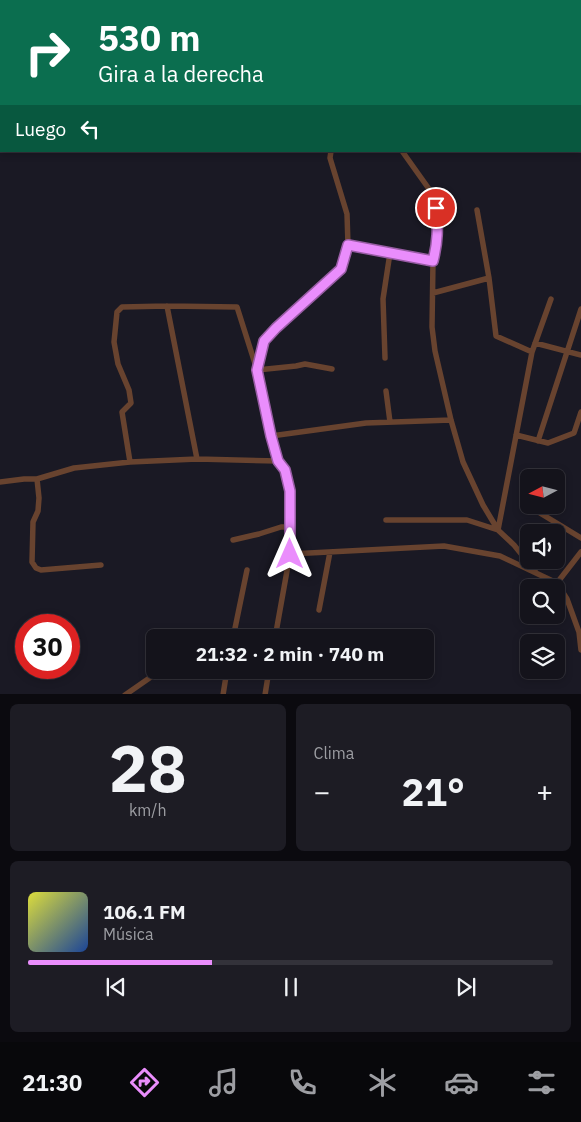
<!DOCTYPE html>
<html lang="es">
<head>
<meta charset="utf-8">
<style>
	body { margin:0; font-family:"IBM Plex Sans",sans-serif; background:#1d1c24; color:#f1f3f6; height:100vh; display:flex; flex-direction:column; font-size:19px; white-space:nowrap }
	* { box-sizing:border-box; margin:0 }
	p { font-size:16px; color:#9d9ea3 }
	.icon { flex:none; width:28px; height:28px; fill:none; stroke:currentColor; stroke-width:2; stroke-linecap:round; stroke-linejoin:round }
	.map { position:relative; height:694px; overflow:hidden }
	.panel { display:flex; flex-direction:column; gap:10px; padding:10px; background:#0b0a0f; flex:1 }
	.panel>* { flex:none }
	.top-card { position:absolute; left:0px; top:0px; width:581px; height:152px; box-shadow:0 2px 8px #0003,0 0 0 1px #33323a; background:#0b6e4f; color:#fff; overflow:hidden }
	.needle { width:32px; rotate:263deg }
	.controls { position:absolute; left:520px; top:469px; display:grid; gap:10px }
	.controls a { display:grid; place-items:center; width:45px; height:45px; border-radius:8px; background:#14131b; box-shadow:0 2px 8px #0003,0 0 0 1px #33323a; font-size:25px }
	.speed { position:absolute; left:15px; top:614px; display:flex; gap:10px; font-size:25px; font-weight:700; text-align:center }
	.speed>* { display:grid; place-content:center; width:65px; height:65px; border-radius:50%; background:#14131b; box-shadow:0 2px 8px #0003,0 0 0 1px #33323a; line-height:1 }
	.speed .limit { border:8px solid #d22; background:#fff; color:#111 }
	.pin { position:absolute; display:grid; place-items:center; width:42px; height:42px; color:#fff; margin:-21px; border:2px solid #fff; border-radius:50%; box-shadow:0 1px 5px #0007 }
	.me { position:absolute; width:55px; margin:-28px; rotate:0deg; stroke-linejoin:round; filter:drop-shadow(0 0 4px #0008) }
	.turn { display:flex; align-items:center; gap:18px; height:105px; padding:0 15px; font-size:22px }
	.turn .icon { width:65px; height:65px; stroke-width:2.5 }
	.turn b { display:block; font-size:35px; line-height:42px }
	.then { display:flex; align-items:center; height:48px; padding:0 15px; background:#0003; gap:10px; font-size:19px }
	.big { font-size:38px; font-weight:800; line-height:1.1 }
	.panel .widget { flex:1; display:flex; flex-direction:column; justify-content:center; gap:8px; min-width:0; padding:0 18px; border-radius:8px; background:#1d1c24 }
	.panel .dial { align-items:center; gap:0 }
	.dial b { font-size:65px; line-height:1 }
	.song { display:flex; align-items:center; gap:15px }
	.cover { width:60px; height:60px; border-radius:8px; background:linear-gradient(135deg,hsl(60 70% 55%),hsl(220 70% 35%)) }
	.played { height:5px; border-radius:2px; background:linear-gradient(90deg,#ea8dfc 35%,#33323a 35%) }
	.keys { display:flex; justify-content:space-around; direction:ltr }
	.heat { display:flex; justify-content:space-between; align-items:center; font-size:28px; direction:ltr }
	.panel .tiles { flex:1; display:grid; gap:10px; grid-template-columns:1fr 1fr }
	.widget:last-child { grid-column:span 2 }
	.trip { position:absolute; left:146px; top:629px; width:288px; height:50px; border-radius:8px; background:#14131b; box-shadow:0 2px 8px #0003,0 0 0 1px #33323a; font-weight:800; line-height:50px; text-align:center }
	.tab-bar { display:flex; height:80px; justify-content:space-around; align-items:center; background:#08080b; color:#9d9ea3 }
	.tab-bar .icon { width:35px; height:35px }
	.tab-bar .current { color:#ea8dfc }
	.tab-bar b { font-size:22px; color:#f1f3f6 }
	.map>svg:first-child { display:block }
	.lines { fill:none; stroke-linecap:round; stroke-linejoin:round }
	.minor { stroke:#68432f; stroke-width:5.5 }
	.route-casing { stroke:#985ca4; stroke-width:12 }
	.route { stroke:#ea8dfc; stroke-width:9 }
</style>
</head>
<body>
<div class="map">
<svg width="581" height="695" viewBox="0 0 581 695">
	<rect width="100%" height="100%" fill="#1a1924"/>
	<g class="lines">
		<path class="minor" d="M314,0L315,1
			M331,151L330,158L347,214L348,245
			M402,151L434,196L437,208L438,234L437,248L433,261
			M489,278L496,336L532,352L498,530L514,545L535,571
			M433,293L489,278L477,210
			M535,343L581,355
			M532,352L551,299
			M385,358L383,299L390,253
			M332,369L305,364L296,366L257,370L264,341L275,328L341,269L348,245L433,261L432,327L435,351L451,420L463,462L483,505L498,530L467,520H386
			M386,391L390,422
			M516,435L548,443L574,433L581,412
			M271,436L366,423L451,420
			M538,441L581,309
			M197,459L167,306L237,307L257,370L271,436L278,461
			M130,462L122,412L131,403L129,390L118,364L114,342L117,312L122,307L167,306
			M37,479L39,498L38,511L33,522L32,562L36,568L41,570L101,565
			M0,482L24,479H37L74,468L130,462L197,459L278,461L285,470L290,491V554L275,638
			M535,510L581,538
			M233,540L259,534L281,527H290
			M290,554L444,546L500,556L557,583L567,599L579,632L581,650
			M557,583L581,552
			M319,610L330,552
			M233,638L247,570
			M125,695L161,670
			M223,695L227,670
			M265,695L269,670"/>
	</g>
	<g class="lines">
		<g class="route-casing">
			<path id="route" d="M290,554V491L285,470L278,461L271,436L257,370L264,341L276,328L341,269L348,245L433,261C438,241 438,228 436,208"/>
		</g>
		<use href="#route" class="route"/>
	</g>
</svg>
<div class="controls">
<a><svg class="needle" viewBox="-14 -14 28 28"><path d="M0-13l5 13h-10z" fill="#e53935"/><path d="M0 13l5-13h-10z" fill="#9d9ea3"/></svg></a>
<a><svg class="icon" aria-label="sound" viewBox="0 0 24 24"><path d="M4 9h4l5-4v14l-5-4H4zM17 9q2 3 0 6"/></svg></a>
<a><svg class="icon" aria-label="search" viewBox="0 0 24 24"><circle cx="10" cy="10" r="6"/><path d="M15 15l6 6"/></svg></a>
<a><svg class="icon" aria-label="layers" viewBox="0 0 24 24"><path d="M12 4l9 5-9 5-9-5zM3 14l9 5 9-5"/></svg></a>
</div>
<div class="speed"><div class="limit">30</div></div>
<div class="pin" style="left:436px;top:208px;background:#d93025"><svg class="icon" aria-label="arrive" viewBox="0 0 24 24"><path d="M6 21V4h12l-3 4 3 4H6"/></svg></div>
<svg class="me" style="left:290px;top:554px" viewBox="-20 -20 40 40"><path d="M0-17L14 15 0 8-14 15z" fill="#ea8dfc" stroke="#fff" stroke-width="4"/></svg>
<div class="trip">21:32 · 2 min · 740 m</div>
<div class="top-card">
<div class="turn"><svg class="icon" aria-label="right" viewBox="0 0 24 24"><path d="M7 20v-9h11M14 6l5 5-5 5"/></svg><div><b>530 m</b>Gira a la derecha</div></div>
<div class="then">Luego<svg class="icon" aria-label="left" viewBox="0 0 24 24"><path d="M17 20v-9H6M10 6l-5 5 5 5"/></svg></div>
</div>
</div>
<section class="panel">
<div class="tiles">
<div class="widget dial"><b>28</b><p>km/h</p></div>
<div class="widget"><p>Clima</p>
<div class="heat"><a>−</a><b class="big">21°</b><a>+</a></div>
</div>
<div class="widget">
<div class="song"><i class="cover"></i><div><b>106.1 FM</b><p>Música</p></div></div>
<div class="played"></div>
<div class="keys"><svg class="icon" aria-label="previous" viewBox="0 0 24 24"><path d="M18 5L8 12l10 7zM5 5v14"/></svg><svg class="icon" aria-label="pause" viewBox="0 0 24 24"><path d="M8 5v14M16 5v14"/></svg><svg class="icon" aria-label="next" viewBox="0 0 24 24"><path d="M6 5l10 7-10 7zM19 5v14"/></svg></div>
</div>
</div>
</section>
<nav class="tab-bar">
<b>21:30</b>
<svg class="icon current" aria-label="directions" viewBox="0 0 24 24"><path d="M12 3l9 9-9 9-9-9zM9 14v-3h6M13 9l2 2-2 2"/></svg>
<svg class="icon" aria-label="music" viewBox="0 0 24 24"><path d="M9 18V5l10-2v13"/><circle cx="6" cy="18" r="3"/><circle cx="16" cy="16" r="3"/></svg>
<svg class="icon" aria-label="phone" viewBox="0 0 24 24"><path d="M5 4h4l2 5-3 2q2 4 5 5l2-3 5 2v4C11 20 4 13 5 4z"/></svg>
<svg class="icon" aria-label="climate" viewBox="0 0 24 24"><path d="M12 3v18M4 7l16 10M4 17L20 7"/></svg>
<svg class="icon" aria-label="car" viewBox="0 0 24 24"><path d="M5 17H2v-5l4-1 3-4h7l3 4 3 1v5h-3M9 17h6M6 11h13"/><circle cx="7" cy="17" r="2"/><circle cx="17" cy="17" r="2"/></svg>
<svg class="icon" aria-label="filters" viewBox="0 0 24 24"><path d="M4 7h16M4 17h16"/><circle cx="9" cy="7" r="2"/><circle cx="15" cy="17" r="2"/></svg>
</nav>
</body>
</html>
